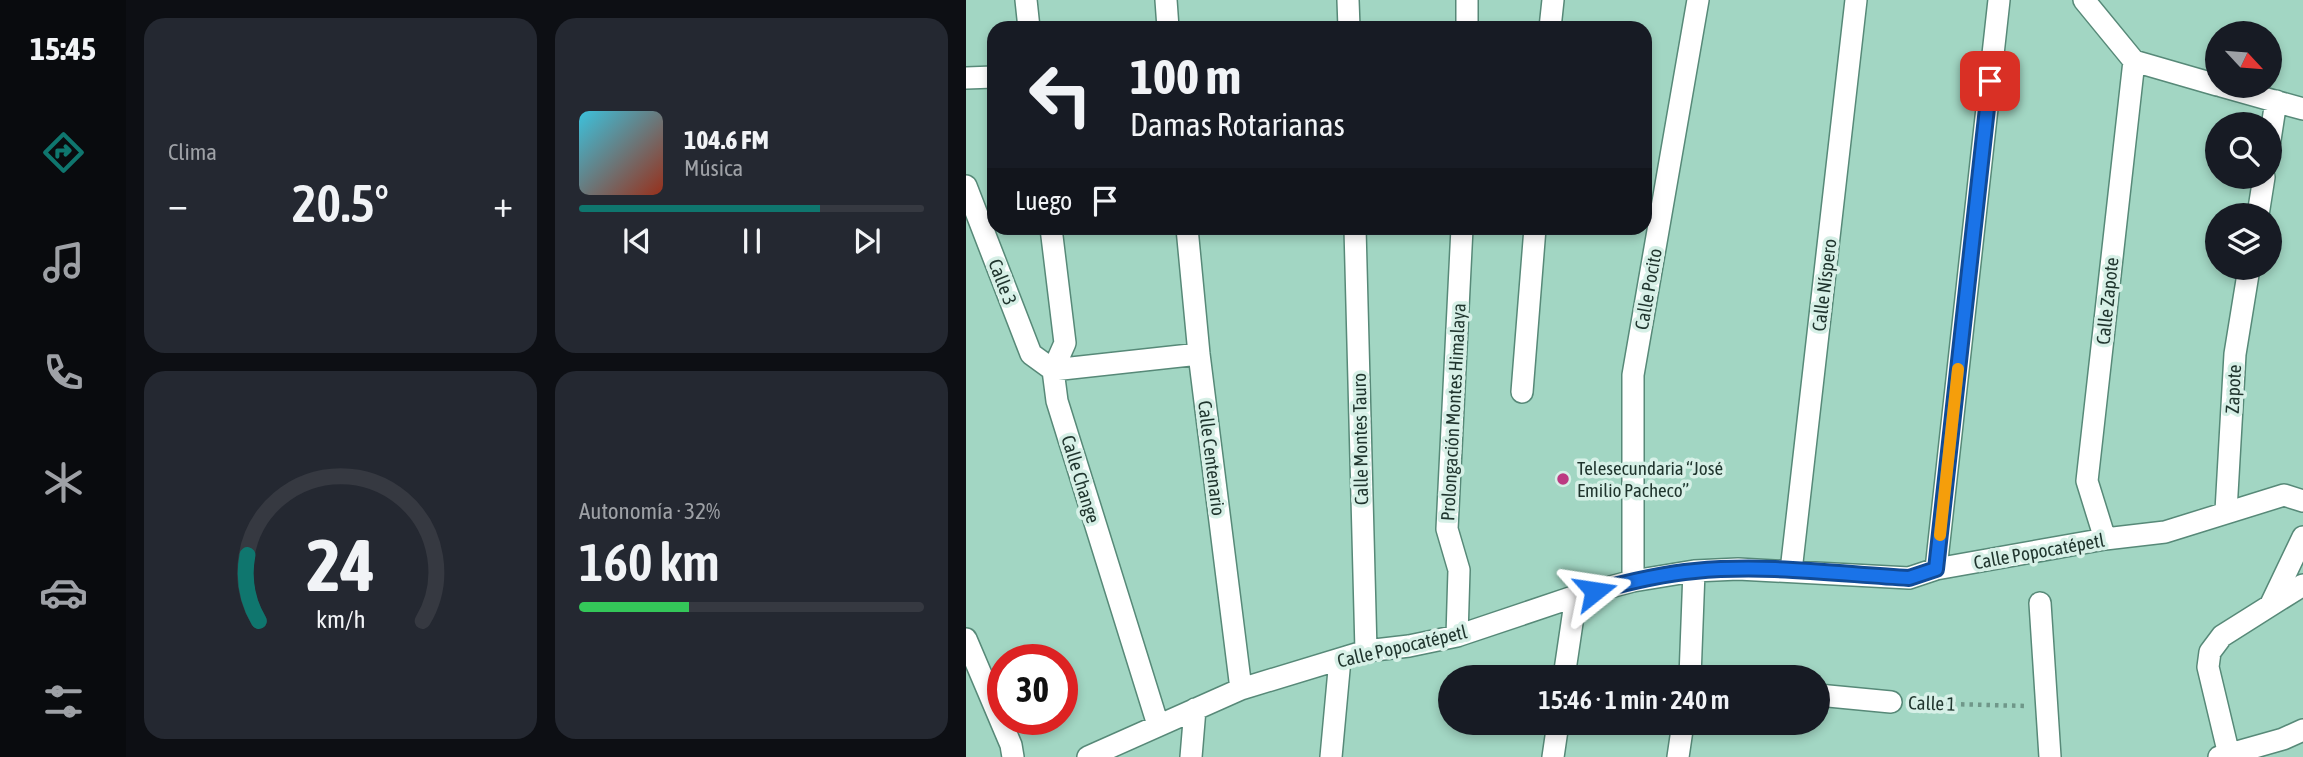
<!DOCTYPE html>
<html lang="es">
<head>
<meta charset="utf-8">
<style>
	body { margin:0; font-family:"Asap Condensed",sans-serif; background:#242831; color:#f1f3f6; height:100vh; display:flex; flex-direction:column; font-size:26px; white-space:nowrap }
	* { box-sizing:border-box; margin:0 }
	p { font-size:23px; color:#9ea1a6 }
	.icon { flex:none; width:38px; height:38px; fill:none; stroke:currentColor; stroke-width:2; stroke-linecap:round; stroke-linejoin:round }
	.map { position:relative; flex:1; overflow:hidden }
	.side { display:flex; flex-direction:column; gap:18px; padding:18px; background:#0d0f14; width:840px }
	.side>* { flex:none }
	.guide { position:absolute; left:21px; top:21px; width:665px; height:214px; border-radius:21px; box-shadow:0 4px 10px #0003; background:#171b24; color:#f1f3f6; overflow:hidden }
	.needle { width:46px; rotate:116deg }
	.fabs { position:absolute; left:1239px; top:21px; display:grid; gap:14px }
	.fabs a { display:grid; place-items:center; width:77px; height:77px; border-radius:50%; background:#171b24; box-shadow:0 4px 10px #0003; font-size:35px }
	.speed { position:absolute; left:21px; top:644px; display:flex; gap:14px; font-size:35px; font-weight:700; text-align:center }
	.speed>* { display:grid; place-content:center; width:91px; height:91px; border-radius:50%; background:#171b24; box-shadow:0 4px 10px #0003; line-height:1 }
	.speed .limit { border:10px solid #d22; background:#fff; color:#111 }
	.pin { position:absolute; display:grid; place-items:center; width:60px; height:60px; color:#fff; margin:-30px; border-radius:14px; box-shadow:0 4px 10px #0006 }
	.me { position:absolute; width:77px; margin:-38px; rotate:75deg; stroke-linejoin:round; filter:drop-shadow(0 0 5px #0008) }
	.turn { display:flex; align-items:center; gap:24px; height:147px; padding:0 28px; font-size:32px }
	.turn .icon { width:91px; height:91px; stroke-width:2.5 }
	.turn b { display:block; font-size:49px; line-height:60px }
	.then { display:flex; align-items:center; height:66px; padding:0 28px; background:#0003; gap:14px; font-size:26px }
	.big { font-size:52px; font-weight:600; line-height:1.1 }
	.side .tile { flex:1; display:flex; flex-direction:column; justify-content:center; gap:10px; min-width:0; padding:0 24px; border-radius:21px; background:#242831 }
	.side .dial { align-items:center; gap:0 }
	.dial svg { height:182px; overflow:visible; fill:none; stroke:#363941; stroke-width:7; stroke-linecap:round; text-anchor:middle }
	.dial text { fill:#f1f3f6; stroke:none }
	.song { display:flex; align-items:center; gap:21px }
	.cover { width:84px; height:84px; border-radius:10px; background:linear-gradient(135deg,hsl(190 70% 55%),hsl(10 70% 35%)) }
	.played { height:7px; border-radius:4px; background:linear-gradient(90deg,#0f766e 70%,#363941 70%) }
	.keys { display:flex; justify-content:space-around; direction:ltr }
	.heat { display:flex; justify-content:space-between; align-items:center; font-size:38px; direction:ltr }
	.charge { height:10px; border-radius:5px; background:linear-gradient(90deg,#34c759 32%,#363941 0) }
	.side .tiles { flex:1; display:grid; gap:18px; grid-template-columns:repeat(2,1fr) }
	.trip { position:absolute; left:472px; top:665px; width:392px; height:70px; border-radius:35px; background:#171b24; box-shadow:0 4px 10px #0003; font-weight:600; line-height:70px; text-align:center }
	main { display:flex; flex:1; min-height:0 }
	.dock { display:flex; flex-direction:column; width:126px; justify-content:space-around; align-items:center; background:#090b0e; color:#9ea1a6 }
	.dock .icon { width:49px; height:49px }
	.dock .selected { color:#0f766e }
	.dock b { font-size:32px; color:#f1f3f6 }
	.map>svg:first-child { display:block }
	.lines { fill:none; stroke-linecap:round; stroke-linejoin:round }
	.minor-casing { stroke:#578978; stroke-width:24 }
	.path { stroke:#6f9789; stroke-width:4.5; stroke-dasharray:3.5 5; stroke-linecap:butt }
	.minor { stroke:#fff; stroke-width:21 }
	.route-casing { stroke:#114b97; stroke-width:18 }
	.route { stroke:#1a73e8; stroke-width:12 }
	.slow { stroke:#f59e0b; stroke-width:12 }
	.poi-dot { fill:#bc3a82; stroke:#d7f0e7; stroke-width:2.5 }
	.labels { text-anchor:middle; stroke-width:7; stroke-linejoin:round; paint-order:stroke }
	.street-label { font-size:19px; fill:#1f342d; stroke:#d7f0e7 }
	.poi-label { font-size:19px; fill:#1f342d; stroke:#d7f0e7; text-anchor:start }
</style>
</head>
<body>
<main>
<nav class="dock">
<b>15:45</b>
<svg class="icon selected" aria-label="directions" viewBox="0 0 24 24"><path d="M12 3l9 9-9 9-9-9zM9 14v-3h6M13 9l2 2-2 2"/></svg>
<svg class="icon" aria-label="music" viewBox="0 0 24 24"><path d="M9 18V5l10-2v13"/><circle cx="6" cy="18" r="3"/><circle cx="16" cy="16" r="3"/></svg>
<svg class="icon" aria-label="phone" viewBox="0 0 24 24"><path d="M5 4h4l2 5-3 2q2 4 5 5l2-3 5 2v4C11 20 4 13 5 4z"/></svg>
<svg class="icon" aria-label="climate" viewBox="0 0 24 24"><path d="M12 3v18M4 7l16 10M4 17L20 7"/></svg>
<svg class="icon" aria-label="car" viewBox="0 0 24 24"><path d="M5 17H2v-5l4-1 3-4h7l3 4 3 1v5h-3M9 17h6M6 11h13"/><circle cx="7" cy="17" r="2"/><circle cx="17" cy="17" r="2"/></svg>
<svg class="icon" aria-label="filters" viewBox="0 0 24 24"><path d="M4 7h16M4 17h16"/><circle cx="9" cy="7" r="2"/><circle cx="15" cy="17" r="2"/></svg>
</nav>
<section class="side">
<div class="tiles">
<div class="tile"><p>Clima</p>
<div class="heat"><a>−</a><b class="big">20.5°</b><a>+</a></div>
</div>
<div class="tile">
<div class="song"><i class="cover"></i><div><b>104.6 FM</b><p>Música</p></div></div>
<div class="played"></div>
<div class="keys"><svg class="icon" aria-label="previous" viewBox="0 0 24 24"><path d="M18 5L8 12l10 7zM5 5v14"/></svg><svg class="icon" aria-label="pause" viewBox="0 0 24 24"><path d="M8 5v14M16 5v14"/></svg><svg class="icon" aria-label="next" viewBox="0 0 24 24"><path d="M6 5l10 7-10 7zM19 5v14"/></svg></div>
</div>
<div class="tile dial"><svg viewBox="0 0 100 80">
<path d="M14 69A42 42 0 1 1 86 69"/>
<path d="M14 69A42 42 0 0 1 9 40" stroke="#0f766e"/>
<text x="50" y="56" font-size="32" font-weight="700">24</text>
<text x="50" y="72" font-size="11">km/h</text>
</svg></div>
<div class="tile"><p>Autonomía · 32%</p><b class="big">160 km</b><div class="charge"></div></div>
</div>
</section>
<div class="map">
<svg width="1337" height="757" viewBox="0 0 1337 757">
	<rect width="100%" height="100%" fill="#a2d6c3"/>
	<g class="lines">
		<g class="minor-casing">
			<path id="minor" d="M60,0L63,28
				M200,0L202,28
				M382,0L383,28
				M501,0V28
				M1118,0L1168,61L1251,85
				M584,28L587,0
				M0,78L28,77
				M1255,86L1337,109
				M1304,140L1310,101
				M0,186L65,354L87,370L233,354
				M1292,215L1298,177
				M85,228L99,343L87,370L91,401L192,725
				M221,228L233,354L275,689
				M389,228L400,651
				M556,392L569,228
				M1260,511L1269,354L1283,268
				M1139,539L1121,481L1168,61
				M970,569L1033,0
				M825,571L890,0
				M667,581V375L732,0
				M1074,603L1084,757
				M1305,604L1337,537
				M491,636L493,570L481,529L496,228
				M0,639L45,745L47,757
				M598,677L610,596
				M724,677L728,571
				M852,695L925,702
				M1263,755L1242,667L1244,652L1256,636L1337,585
				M122,757L275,689L400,651L443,646L491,636L610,596L667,581L728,571L772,569L943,578L970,569L1139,539L1199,532L1318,495L1337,501
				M225,757L229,709
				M365,757L374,659
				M587,757L592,723
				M712,757L717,723
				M1253,757L1317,739L1337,730"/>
		</g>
		<path class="path" d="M944,703L1062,706"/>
		<use href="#minor" class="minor"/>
	</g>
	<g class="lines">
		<g class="route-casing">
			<path id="route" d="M629,591C662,582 695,574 729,571C800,564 873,574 943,578L970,569L1024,81"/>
		</g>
		<use href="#route" class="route"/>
		<path class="slow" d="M974,535L992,369"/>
	</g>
	<circle class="poi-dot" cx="597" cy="479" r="7"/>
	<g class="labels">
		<g class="street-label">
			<text transform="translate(37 282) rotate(69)" y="7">Calle 3</text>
			<text transform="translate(858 285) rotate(-83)" y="7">Calle Níspero</text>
			<text transform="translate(682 289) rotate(-80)" y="7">Calle Pocito</text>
			<text transform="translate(1141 301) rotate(-84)" y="7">Calle Zapote</text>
			<text transform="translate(1267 389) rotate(-87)" y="7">Zapote</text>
			<text transform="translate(487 412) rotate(-87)" y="7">Prolongación Montes Himalaya</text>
			<text transform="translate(394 439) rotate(-91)" y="7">Calle Montes Tauro</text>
			<text transform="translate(246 458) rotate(83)" y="7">Calle Centenario</text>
			<text transform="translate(115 479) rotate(73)" y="7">Calle Change</text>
			<text transform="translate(1073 551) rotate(-10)" y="7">Calle Popocatépetl</text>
			<text transform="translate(436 646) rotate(-13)" y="7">Calle Popocatépetl</text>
			<text transform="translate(966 703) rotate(2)" y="7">Calle 1</text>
		</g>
		<g class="poi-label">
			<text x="611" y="475">Telesecundaria “José<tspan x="611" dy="22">Emilio Pacheco”</tspan></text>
		</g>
	</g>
</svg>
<div class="fabs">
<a><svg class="needle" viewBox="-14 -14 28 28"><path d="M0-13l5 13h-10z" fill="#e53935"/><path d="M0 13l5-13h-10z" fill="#9ea1a6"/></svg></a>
<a><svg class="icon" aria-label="search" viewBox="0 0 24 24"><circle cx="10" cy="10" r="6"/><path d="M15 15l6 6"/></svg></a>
<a><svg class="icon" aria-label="layers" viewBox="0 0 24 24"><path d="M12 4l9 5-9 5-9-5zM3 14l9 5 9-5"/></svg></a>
</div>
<div class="speed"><div class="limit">30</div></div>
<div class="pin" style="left:1024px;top:81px;background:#d93025"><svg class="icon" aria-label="arrive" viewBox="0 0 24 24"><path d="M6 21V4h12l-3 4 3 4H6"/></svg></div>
<svg class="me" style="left:629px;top:591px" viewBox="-20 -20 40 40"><path d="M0-17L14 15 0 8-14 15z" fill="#1a73e8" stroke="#fff" stroke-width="4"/></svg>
<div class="trip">15:46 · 1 min · 240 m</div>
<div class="guide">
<div class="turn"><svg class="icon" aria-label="left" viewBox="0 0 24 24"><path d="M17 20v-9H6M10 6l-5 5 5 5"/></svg><div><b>100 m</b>Damas Rotarianas</div></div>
<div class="then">Luego<svg class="icon" aria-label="arrive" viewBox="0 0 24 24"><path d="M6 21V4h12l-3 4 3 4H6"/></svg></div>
</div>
</div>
</main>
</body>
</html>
